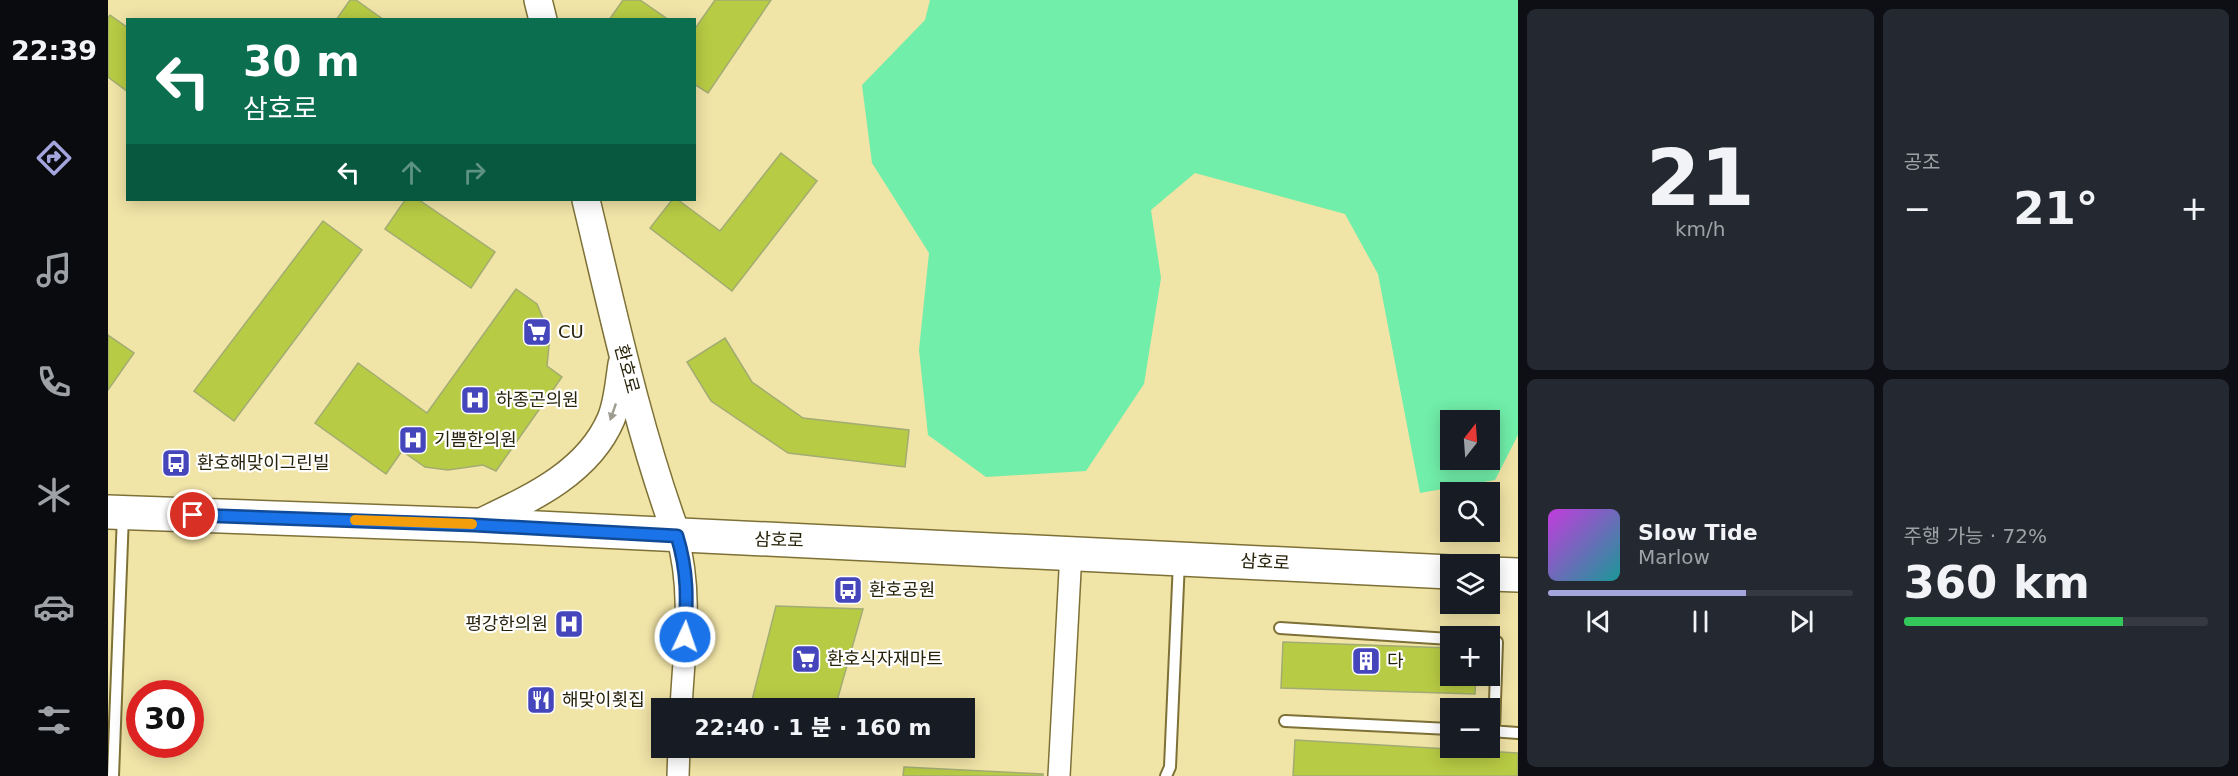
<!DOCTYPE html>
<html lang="ko">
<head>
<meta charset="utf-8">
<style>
	body { margin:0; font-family:"DejaVu Sans","Noto Sans KR",sans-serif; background:#242831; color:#f1f3f6; height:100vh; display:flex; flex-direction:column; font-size:22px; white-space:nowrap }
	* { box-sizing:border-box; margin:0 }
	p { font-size:20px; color:#9ea1a6 }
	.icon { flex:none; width:33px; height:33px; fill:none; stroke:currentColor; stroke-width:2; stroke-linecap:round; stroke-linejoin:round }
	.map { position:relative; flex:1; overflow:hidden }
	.sheet { display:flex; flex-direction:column; gap:9px; padding:9px; background:#0d0f14; width:720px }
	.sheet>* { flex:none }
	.banner { position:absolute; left:18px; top:18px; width:570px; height:183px; border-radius:0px; box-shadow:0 3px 15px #0003; background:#0b6e4f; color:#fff; overflow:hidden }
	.needle { width:39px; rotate:17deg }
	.fabs { position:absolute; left:1332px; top:410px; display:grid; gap:12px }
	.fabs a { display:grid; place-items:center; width:60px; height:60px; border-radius:0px; background:#171b24; box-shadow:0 3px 15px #0003; font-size:30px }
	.speed { position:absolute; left:18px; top:680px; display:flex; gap:12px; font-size:30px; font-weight:700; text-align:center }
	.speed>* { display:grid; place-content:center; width:78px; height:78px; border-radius:50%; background:#171b24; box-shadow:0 3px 15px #0003; line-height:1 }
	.speed .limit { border:9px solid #d22; background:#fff; color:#111 }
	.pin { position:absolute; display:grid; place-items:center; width:51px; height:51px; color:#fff; margin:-26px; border:3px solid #fff; border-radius:50%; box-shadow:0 2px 6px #0007 }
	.me { position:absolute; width:66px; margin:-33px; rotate:3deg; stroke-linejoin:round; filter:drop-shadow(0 0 4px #0008) }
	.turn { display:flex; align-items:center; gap:21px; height:126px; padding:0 18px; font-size:27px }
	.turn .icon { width:78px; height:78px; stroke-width:2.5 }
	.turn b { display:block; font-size:42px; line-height:51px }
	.lanes { display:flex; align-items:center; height:57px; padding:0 18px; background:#0003; justify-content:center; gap:30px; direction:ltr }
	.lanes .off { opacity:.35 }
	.big { font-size:45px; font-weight:800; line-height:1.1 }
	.sheet .card { flex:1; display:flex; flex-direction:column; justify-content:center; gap:9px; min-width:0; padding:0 21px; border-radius:9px; background:#242831 }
	.sheet .dial { align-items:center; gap:0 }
	.dial b { font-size:78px; line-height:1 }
	.song { display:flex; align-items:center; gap:18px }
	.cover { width:72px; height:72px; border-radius:9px; background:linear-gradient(135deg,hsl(290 70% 55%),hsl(180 70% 35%)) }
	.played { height:6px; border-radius:3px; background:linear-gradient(90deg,#a4a5dc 65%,#363941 65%) }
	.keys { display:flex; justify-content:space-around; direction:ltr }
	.heat { display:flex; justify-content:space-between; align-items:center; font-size:33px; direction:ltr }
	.charge { height:9px; border-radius:4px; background:linear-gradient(90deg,#34c759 72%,#363941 0) }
	.sheet .tiles { flex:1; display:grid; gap:9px; grid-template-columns:repeat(2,1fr) }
	.trip { position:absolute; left:543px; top:698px; width:324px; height:60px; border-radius:0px; background:#171b24; box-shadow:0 3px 15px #0003; font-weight:800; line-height:60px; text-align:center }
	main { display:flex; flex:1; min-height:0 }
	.tab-bar { display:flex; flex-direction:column; width:108px; justify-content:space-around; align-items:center; background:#090b0e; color:#9ea1a6 }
	.tab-bar .icon { width:42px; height:42px }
	.tab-bar .current { color:#a4a5dc }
	.tab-bar b { font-size:27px; color:#f1f3f6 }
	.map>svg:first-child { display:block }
	.green { fill:#71eea9; fill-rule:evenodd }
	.building { fill:#b8cb44; stroke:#a2ac73; stroke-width:1.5 }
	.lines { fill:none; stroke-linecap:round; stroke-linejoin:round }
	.service-casing { stroke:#7d7137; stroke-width:14 }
	.minor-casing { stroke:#7d7137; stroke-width:24 }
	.tertiary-casing { stroke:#7d7137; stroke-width:30 }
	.primary-casing { stroke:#7d7137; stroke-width:36 }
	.service { stroke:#fff; stroke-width:10 }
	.minor { stroke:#fff; stroke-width:21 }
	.tertiary { stroke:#fff; stroke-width:27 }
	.primary { stroke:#fff; stroke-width:33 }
	.oneway { fill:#9e9c91 }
	.route-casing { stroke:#114b97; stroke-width:15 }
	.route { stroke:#1a73e8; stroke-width:10 }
	.slow { stroke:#f59e0b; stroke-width:10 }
	.labels { text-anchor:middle; stroke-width:4.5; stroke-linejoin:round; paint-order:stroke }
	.poi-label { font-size:18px; fill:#27220a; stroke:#fff; text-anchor:start }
	.street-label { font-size:18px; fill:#27220a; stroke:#fff }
</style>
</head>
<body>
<main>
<nav class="tab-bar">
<b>22:39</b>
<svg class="icon current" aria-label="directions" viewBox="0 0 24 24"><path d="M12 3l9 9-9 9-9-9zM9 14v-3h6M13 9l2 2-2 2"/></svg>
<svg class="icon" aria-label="music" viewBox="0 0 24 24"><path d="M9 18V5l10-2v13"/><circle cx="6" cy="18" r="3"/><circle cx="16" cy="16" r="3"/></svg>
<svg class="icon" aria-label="phone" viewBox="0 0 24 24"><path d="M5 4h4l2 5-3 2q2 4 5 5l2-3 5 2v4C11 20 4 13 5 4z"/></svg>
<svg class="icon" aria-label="climate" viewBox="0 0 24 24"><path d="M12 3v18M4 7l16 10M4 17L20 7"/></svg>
<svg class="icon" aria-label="car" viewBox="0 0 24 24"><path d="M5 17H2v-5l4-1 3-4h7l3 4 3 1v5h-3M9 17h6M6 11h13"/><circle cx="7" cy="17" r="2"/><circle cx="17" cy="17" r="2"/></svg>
<svg class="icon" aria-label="filters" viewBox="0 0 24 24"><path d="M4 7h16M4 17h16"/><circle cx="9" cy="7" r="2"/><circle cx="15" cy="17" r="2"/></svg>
</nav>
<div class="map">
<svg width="1410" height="776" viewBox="0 0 1410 776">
	<rect width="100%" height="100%" fill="#f1e4a7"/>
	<path class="green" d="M822,0H1410V435L1387,480L1312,493L1270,274L1237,214L1087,173L1043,210L1053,278L1036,384L978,471L878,477L820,435L811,350L821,253L764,163L754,85L817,20ZM1342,420H1382V459H1342Z"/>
	<path class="building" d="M242,0H248L276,20H228Z
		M515,0H532L561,20H501Z
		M607,0H663L600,93L586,84V30Z
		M2,15L20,28V92L0,77V18Z
		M673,153L709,181L624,291L542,228L564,200H570L612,231Z
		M297,200H311L387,252L363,288L277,229Z
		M215,221L254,250L126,421L86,391Z
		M408,289L429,304L442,335L439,366L454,377L388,471L375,465L340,470L317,467L294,451L278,474L207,423L250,363L319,413Z
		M0,335L26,353L0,390Z
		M617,338L644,382L695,418L801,430L797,467L680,453L603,401L579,362Z
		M668,606L755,609L727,708H642Z
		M1175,642L1342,648V675H1368L1367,694L1173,688Z
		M1187,740L1410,753V776H1185Z
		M796,767L935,774V776H795Z"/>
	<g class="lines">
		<g class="service-casing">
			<path id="service" d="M1172,628L1342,639
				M1382,642H1389L1386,731
				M1177,721L1342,729
				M1382,731L1410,733
				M5,776L15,515
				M1058,776L1062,767L1071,561"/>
		</g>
		<g class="minor-casing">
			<path id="minor" d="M569,536C585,592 576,650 573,708
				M570,776L571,747
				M951,776L963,552"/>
		</g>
		<g class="tertiary-casing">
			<path id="tertiary" d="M430,0L435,20
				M478,200C505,312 529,427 569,536
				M367,525C419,500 479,475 503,419C510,402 511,383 514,364"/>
		</g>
		<g class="primary-casing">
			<path id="primary" d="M0,512L367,525L1342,572
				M1382,574L1410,575"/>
		</g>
		<use href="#service" class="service"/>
		<use href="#minor" class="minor"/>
		<use href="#tertiary" class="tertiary"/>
		<use href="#primary" class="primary"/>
	</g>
	<defs><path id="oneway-solid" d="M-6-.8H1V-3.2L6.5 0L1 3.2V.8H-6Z" transform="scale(1.5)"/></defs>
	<use class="oneway" href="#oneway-solid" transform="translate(505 412) rotate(109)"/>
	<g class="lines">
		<g class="route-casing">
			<path id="route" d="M85,515L367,525L569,536C580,572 579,599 577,637"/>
		</g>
		<use href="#route" class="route"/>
		<path class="slow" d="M247,520L364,524"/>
	</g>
	<defs>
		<g id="supermarket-square" transform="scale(1.5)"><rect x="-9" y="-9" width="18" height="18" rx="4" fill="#4646bc" stroke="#fff"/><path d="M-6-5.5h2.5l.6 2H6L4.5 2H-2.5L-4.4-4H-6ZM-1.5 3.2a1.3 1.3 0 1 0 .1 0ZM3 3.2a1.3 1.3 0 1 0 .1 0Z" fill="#fff"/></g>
		<g id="hospital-square" transform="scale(1.5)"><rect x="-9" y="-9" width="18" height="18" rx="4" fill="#4646bc" stroke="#fff"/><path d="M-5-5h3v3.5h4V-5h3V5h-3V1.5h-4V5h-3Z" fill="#fff"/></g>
		<g id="bus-square" transform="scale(1.5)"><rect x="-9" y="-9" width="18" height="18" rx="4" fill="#4646bc" stroke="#fff"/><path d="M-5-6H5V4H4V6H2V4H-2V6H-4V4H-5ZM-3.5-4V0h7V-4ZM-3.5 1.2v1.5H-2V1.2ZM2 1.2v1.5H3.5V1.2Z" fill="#fff"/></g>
		<g id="building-square" transform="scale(1.5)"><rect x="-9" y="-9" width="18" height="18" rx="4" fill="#4646bc" stroke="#fff"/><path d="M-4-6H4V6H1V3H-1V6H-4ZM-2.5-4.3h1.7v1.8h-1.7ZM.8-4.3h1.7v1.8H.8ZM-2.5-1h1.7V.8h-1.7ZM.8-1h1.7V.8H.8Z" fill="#fff"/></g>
		<g id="restaurant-square" transform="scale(1.5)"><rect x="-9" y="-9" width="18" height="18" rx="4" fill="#4646bc" stroke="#fff"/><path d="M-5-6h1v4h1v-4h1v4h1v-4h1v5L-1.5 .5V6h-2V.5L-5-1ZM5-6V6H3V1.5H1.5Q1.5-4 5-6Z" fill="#fff"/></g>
	</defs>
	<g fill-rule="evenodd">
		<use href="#supermarket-square" x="429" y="332"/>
		<use href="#hospital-square" x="367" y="400"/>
		<use href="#hospital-square" x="305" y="440"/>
		<use href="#bus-square" x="68" y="463"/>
		<use href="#bus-square" x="740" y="590"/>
		<use href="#hospital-square" x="461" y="624"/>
		<use href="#supermarket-square" x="698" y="659"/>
		<use href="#building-square" x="1258" y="661"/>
		<use href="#restaurant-square" x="433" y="700"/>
	</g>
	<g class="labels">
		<g class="poi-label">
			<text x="450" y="338">CU</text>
			<text x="388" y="406">하종곤의원</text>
			<text x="326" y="446">기쁨한의원</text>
			<text x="89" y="469">환호해맞이그린빌</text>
			<text x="761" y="596">환호공원</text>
			<text x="440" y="630" text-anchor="end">평강한의원</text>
			<text x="719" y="665">환호식자재마트</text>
			<text x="1279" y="667">다</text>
			<text x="454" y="706">해맞이횟집</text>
		</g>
		<g class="street-label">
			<text transform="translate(519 369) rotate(75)" y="6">환호로</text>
			<text transform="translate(671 540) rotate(2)" y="6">삼호로</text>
			<text transform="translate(1157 562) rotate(3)" y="6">삼호로</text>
		</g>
	</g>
</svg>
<div class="fabs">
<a><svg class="needle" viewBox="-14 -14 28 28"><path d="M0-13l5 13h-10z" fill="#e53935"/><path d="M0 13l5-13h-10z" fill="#9ea1a6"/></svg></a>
<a><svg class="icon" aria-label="search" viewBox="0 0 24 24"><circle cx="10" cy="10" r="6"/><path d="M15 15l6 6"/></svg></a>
<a><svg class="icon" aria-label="layers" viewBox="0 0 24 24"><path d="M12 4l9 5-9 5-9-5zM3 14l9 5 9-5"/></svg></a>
<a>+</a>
<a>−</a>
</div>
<div class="speed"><div class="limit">30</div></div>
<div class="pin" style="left:85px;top:515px;background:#d93025"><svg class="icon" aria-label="arrive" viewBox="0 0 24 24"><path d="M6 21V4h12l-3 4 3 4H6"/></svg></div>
<svg class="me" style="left:577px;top:637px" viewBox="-20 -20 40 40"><circle r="17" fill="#1a73e8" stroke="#fff" stroke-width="3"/><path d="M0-11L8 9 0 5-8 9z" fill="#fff"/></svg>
<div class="trip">22:40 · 1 분 · 160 m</div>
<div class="banner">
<div class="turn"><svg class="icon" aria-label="left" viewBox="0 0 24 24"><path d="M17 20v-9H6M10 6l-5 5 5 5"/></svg><div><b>30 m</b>삼호로</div></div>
<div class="lanes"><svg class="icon" aria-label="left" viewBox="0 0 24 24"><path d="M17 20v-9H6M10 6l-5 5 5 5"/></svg><svg class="icon off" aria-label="ahead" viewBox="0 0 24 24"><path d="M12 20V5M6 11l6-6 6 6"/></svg><svg class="icon off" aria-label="right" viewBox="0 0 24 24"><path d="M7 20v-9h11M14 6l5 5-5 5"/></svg></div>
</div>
</div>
<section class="sheet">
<div class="tiles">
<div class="card dial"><b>21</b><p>km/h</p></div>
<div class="card"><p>공조</p>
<div class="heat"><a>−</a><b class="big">21°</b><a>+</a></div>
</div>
<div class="card">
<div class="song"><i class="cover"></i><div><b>Slow Tide</b><p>Marlow</p></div></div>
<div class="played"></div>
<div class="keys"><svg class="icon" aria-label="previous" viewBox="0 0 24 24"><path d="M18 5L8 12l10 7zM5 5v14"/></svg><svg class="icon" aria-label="pause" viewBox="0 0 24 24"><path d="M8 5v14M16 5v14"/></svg><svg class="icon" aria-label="next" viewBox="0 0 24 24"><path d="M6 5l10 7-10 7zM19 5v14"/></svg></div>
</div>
<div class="card"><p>주행 가능 · 72%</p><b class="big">360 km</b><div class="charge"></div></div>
</div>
</section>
</main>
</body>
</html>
